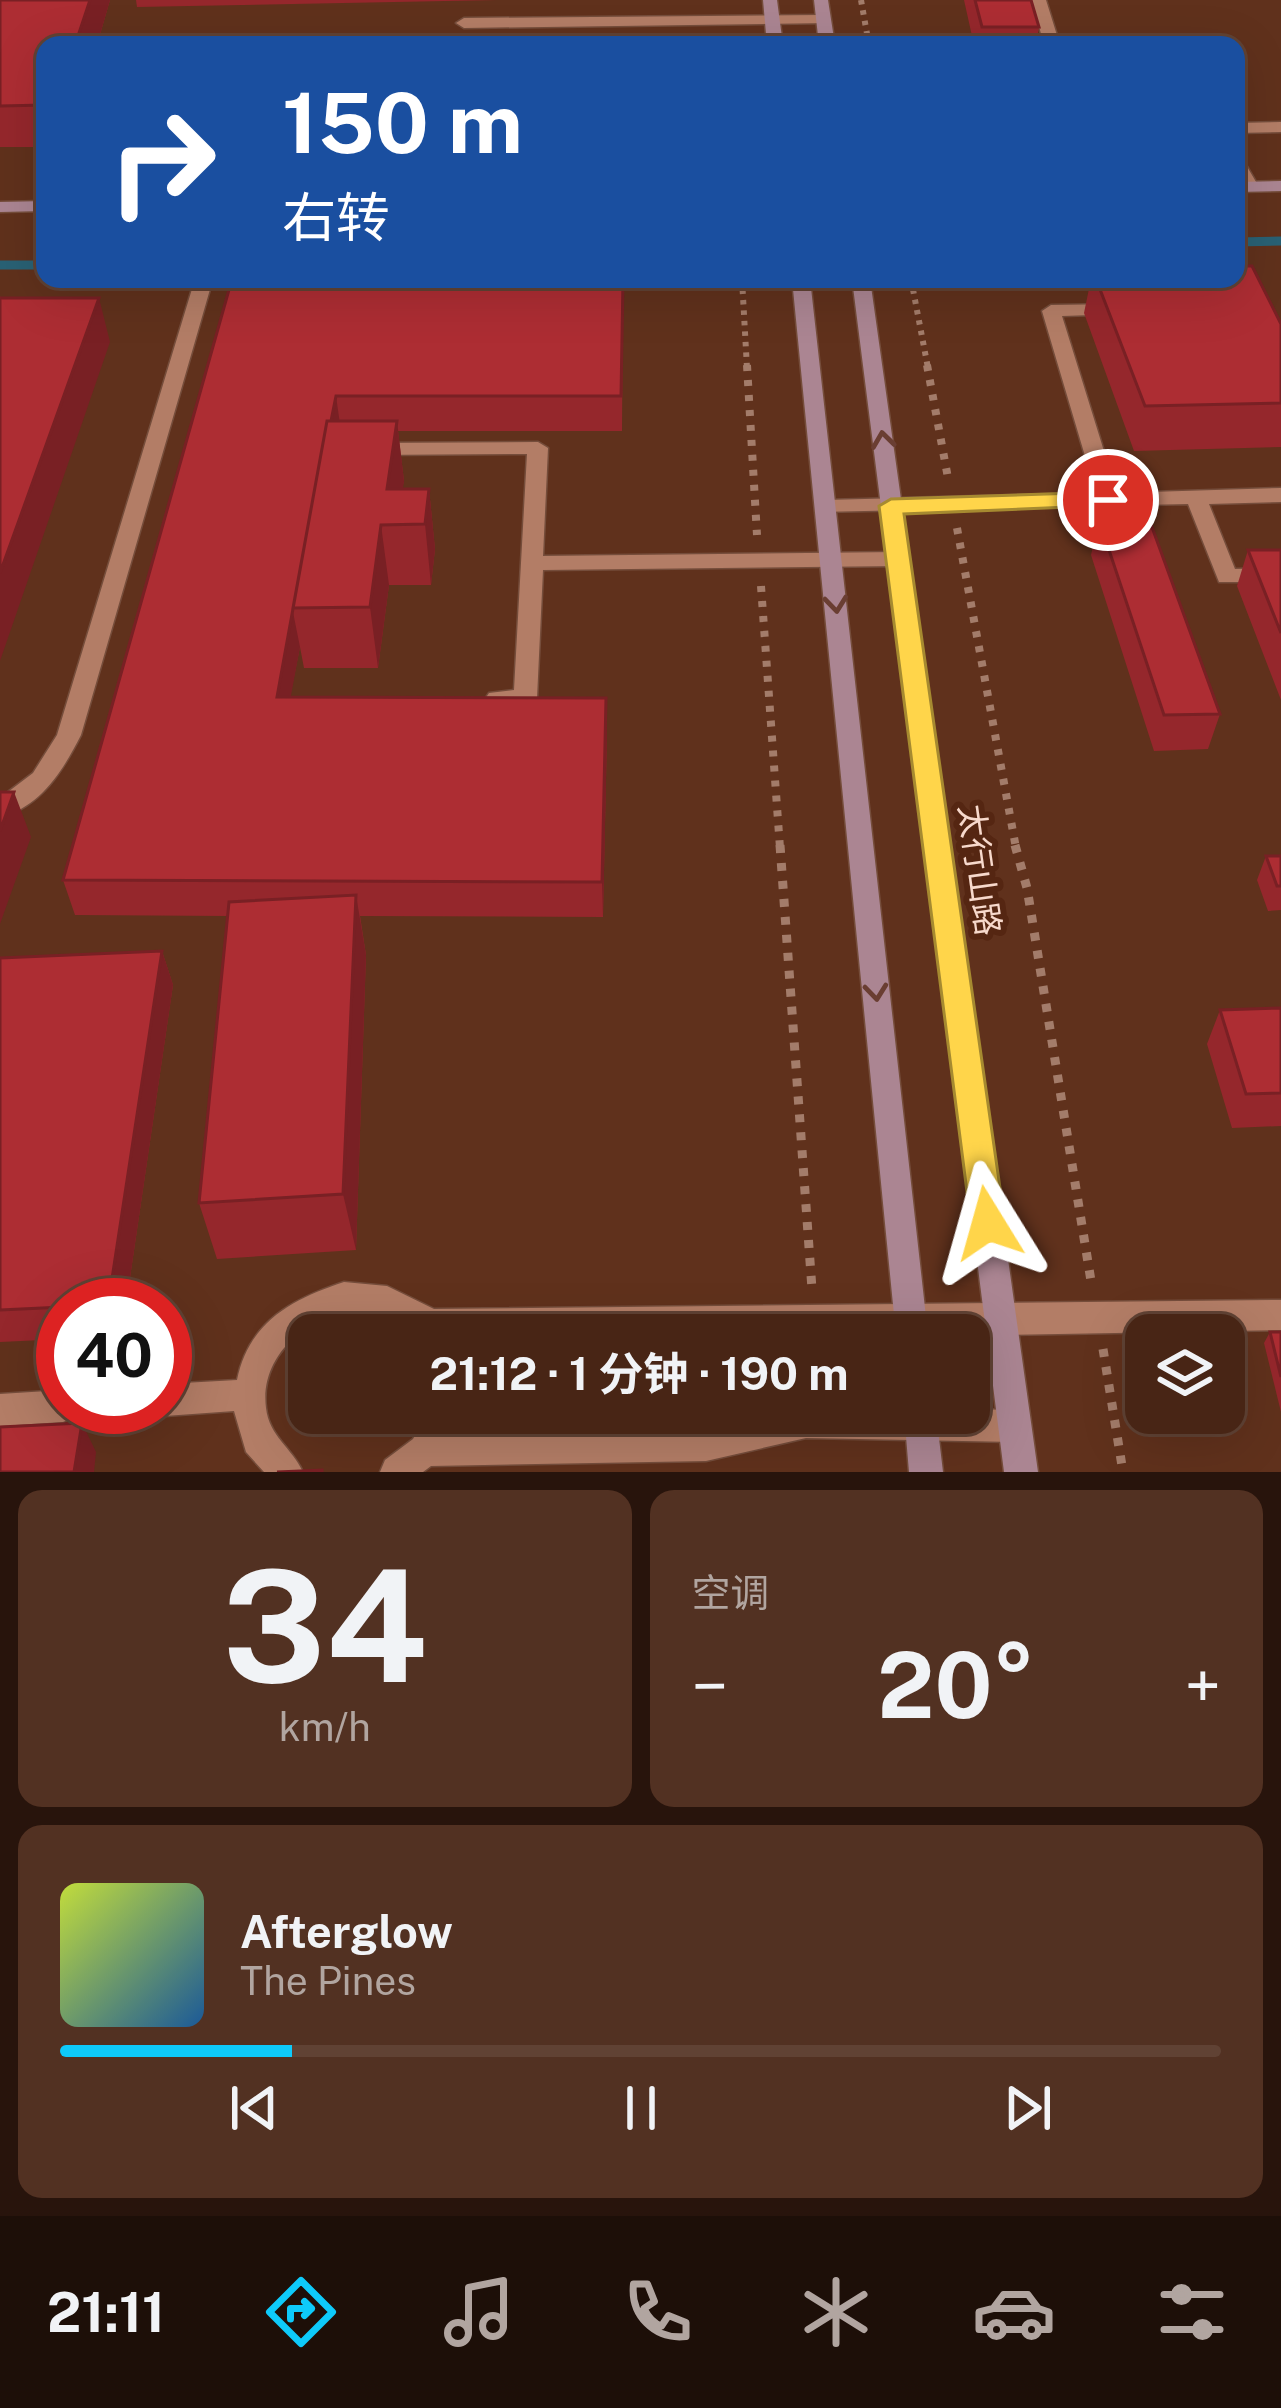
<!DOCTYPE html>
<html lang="zh">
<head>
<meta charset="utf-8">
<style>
	body { margin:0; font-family:"Public Sans","Noto Sans SC",sans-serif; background:#523122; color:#f1f3f6; height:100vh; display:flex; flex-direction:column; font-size:45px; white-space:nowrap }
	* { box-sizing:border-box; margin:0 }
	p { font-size:39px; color:#b1a5a0 }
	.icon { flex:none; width:66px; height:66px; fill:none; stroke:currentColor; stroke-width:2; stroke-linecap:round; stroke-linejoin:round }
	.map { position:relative; height:1472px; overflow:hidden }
	.details { display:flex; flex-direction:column; gap:18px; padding:18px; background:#28140c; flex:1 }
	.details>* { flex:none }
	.top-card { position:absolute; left:36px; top:36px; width:1209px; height:252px; border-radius:24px; box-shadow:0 12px 48px #0002,0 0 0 3px #604234; background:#1a4fa0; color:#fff; overflow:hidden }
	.controls { position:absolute; left:1125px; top:1314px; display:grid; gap:24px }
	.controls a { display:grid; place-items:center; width:120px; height:120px; border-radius:24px; background:#482515; box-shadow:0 12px 48px #0002,0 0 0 3px #604234; font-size:60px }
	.speed { position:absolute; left:36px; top:1278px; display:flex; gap:24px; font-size:60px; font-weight:700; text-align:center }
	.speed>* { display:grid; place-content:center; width:156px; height:156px; border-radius:50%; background:#482515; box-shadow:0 12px 48px #0002,0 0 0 3px #604234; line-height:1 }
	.speed .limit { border:18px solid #d22; background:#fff; color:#111 }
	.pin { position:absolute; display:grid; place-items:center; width:102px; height:102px; color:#fff; margin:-51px; border:6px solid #fff; border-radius:50%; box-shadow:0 3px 12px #0007 }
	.me { position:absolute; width:132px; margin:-66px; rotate:352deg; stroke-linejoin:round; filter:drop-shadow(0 0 9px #0008) }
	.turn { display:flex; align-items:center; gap:42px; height:252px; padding:0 48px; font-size:54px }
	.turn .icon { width:156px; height:156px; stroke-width:2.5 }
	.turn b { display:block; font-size:84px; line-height:102px }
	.big { font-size:90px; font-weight:700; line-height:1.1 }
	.details .tile { flex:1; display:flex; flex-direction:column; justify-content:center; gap:18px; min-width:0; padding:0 42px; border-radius:24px; background:#523122 }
	.details .dial { align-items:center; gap:0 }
	.dial b { font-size:156px; line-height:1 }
	.song { display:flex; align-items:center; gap:36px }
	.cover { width:144px; height:144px; border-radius:18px; background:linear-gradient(135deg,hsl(70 70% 55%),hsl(210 70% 35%)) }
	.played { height:12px; border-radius:6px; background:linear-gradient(90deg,#0ecafa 20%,#604234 20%) }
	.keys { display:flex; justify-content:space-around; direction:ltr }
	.heat { display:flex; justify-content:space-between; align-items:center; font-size:66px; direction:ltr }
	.details .tiles { flex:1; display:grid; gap:18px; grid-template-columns:1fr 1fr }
	.tile:last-child { grid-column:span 2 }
	.trip { position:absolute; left:288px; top:1314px; width:702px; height:120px; border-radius:24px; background:#482515; box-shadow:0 12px 48px #0002,0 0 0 3px #604234; font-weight:700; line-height:120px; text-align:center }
	.menu { display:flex; height:192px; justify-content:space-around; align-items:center; background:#1d0f08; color:#b1a5a0 }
	.menu .icon { width:84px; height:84px }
	.menu .active { color:#0ecafa }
	.menu b { font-size:54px; color:#f1f3f6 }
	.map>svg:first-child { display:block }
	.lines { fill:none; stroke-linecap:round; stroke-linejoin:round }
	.stream { stroke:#296174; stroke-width:9 }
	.lane-casing { stroke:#754d3b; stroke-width:3 }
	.secondary-casing { stroke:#754d3b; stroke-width:3 }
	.path-far2 { stroke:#a37c6a; stroke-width:6; stroke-dasharray:4.5 6; stroke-linecap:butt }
	.path-far1 { stroke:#a37c6a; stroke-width:8; stroke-dasharray:6 9; stroke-linecap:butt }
	.path { stroke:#a37c6a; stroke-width:9; stroke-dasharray:8 10; stroke-linecap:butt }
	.lane { fill:#b37d66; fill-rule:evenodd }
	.secondary { fill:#ab8592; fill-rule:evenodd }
	.wall { fill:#95272c }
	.shaded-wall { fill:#792024 }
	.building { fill:#ad2d33; stroke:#792024; stroke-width:3 }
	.oneway { stroke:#6a3e32 }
	.route { fill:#ffd54a; stroke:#a68a30; stroke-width:3 }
	.labels { text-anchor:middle; stroke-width:12; stroke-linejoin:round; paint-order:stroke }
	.street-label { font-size:33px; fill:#f7d9cc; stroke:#552612 }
</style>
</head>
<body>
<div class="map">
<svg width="1281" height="1472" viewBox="0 0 1281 1472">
	<rect width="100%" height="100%" fill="#60311c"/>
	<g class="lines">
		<path class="stream" d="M1236,242L1281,241
			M0,265H45"/>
		<g class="lane-casing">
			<path id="lane" d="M1032,0H1046L1060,45H1044Z
				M824,15L829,17V23L464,28L456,23L464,18Z
				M1281,122V132L1236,133V123Z
				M1236,157L1242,158L1259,187L1256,191L1241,187L1236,177Z
				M195,279H213L81,735C62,772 42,805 0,818V798L33,773L57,735Z
				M1117,304L1124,306V314L1062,316L1117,493L1281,488V502L1209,504L1235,569L1281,568V582H1219L1188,504L819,512L815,507L819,502L826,500L1096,493L1042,311L1051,305Z
				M538,442L548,448L543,556L899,552L910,559L899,566L543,570L537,698L525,706L489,705L485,699L489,693L514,690L527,454L370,455L360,449L370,443Z
				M344,1282L387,1286L434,1309L1281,1300V1330L1001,1335H422C408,1328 394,1317 379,1314C325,1302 258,1347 266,1408C269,1436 292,1448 303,1472H264L246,1452L234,1411L165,1416L154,1411L152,1407H165V1384L237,1380C249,1321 293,1299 344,1282Z
				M63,1390V1407H79L74,1417L63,1422L0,1426V1394Z
				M969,1409L1015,1410L1027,1415L1031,1426L1027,1437L1015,1442L806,1438L706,1461L431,1466L423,1472H380L385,1460L413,1439L428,1413H462L452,1433L706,1429L776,1413H969Z"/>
		</g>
		<g class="secondary-casing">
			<path id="secondary" d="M763,0H777L783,45H767Z
				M814,0H828L835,45H819Z
				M1281,181V191L1236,192V182Z
				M45,201V211L0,212V202Z
				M792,279H810L928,1335H896Z
				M852,279H870L1038,1472H1004Z
				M904,1413H936L943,1472H909Z"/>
		</g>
		<path class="path-far2" d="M861,0L869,45
			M742,279L747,368
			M911,279L928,368"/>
		<path class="path-far1" d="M747,365L757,535
			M927,365L948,478
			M957,528L1016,848
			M761,586L780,848"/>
		<path class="path" d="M780,845L812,1289
			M1015,845L1027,888L1092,1287
			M1103,1349L1123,1472"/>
		<use href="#lane" class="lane"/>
		<use href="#secondary" class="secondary"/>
	</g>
	<path class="wall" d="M0,0H110L97,45H45V147H0Z
		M136,0H497L137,7Z
		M964,0H1031L1039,27L1036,45H974Z
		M232,279L623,280L622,431H398L404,481L402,489H429L435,549L431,585H389L378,668H304L300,647L290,697L607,734L603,917L360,916L366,955L356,1250L217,1259L199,1203L228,916L75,915L63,880Z
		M1091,279H1236L1281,324V447L1134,451L1084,313Z
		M1099,520L1220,714L1208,749L1154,751L1091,555Z
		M1248,550H1281V700L1237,586Z
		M1266,856H1281V910L1268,911L1257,880Z
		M162,951L173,985L126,1305H63V1339L0,1342V958Z
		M1281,1008V1126L1232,1128L1207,1044L1220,1010Z
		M1270,1332H1281V1412L1264,1343Z"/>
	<path class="shaded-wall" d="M90,0H110L97,45H75Z
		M99,298L110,342L0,661V573Z
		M336,396L341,431L294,608Z
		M397,421L404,481L398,525L387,489Z
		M429,489L435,549L431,585L425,524Z
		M381,525L389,585L378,668L370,607Z
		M293,612L300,647L284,733L277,697Z
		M606,698L607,734L603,917L602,882Z
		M14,792L31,837L0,924V831Z
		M356,895L366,955L356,1250L343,1194Z
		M162,951L173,985L126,1305H108Z
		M82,1423L96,1452L94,1472H74Z"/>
	<path class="building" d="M0,0H90L75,45H45V105L0,106Z
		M975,0H1031L1039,27H982Z
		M1236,266H1252L1281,324V403L1145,406L1096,279H1236Z
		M232,279L623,280L621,396H336L331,421H327L277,697L606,698L602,882L63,880Z
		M0,298H99L0,573Z
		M327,421H397L387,489H429L425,524L381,525L370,607L293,608Z
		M1149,519L1220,714L1164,715L1099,520Z
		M1248,550H1281V633Z
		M0,792H14L0,831Z
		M1266,856H1281V886H1277Z
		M356,895L343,1194L199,1203L229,902Z
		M162,951L108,1305H63V1307L0,1310V958Z
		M1281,1008V1093L1246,1094L1220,1010Z
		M1270,1332H1281V1377Z
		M82,1423L74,1472H0V1427Z
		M322,1470V1472H277Z"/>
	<defs><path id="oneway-chevron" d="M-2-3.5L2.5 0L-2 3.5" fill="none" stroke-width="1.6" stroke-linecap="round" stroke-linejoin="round" transform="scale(3)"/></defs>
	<g class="oneway">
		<use href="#oneway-chevron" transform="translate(883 440) rotate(-98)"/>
		<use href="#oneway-chevron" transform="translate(836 604) rotate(84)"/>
		<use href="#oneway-chevron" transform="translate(876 992) rotate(84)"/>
	</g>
	<path class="route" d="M1108,492L1117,494V505L904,514L1005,1223L1000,1234L988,1238L976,1234L971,1223L879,506L891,499Z"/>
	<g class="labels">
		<g class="street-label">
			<text transform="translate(980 870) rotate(82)" y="12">太行山路</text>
		</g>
	</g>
</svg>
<div class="controls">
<a><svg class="icon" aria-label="layers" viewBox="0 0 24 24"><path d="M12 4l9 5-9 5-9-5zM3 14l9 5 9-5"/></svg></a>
</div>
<div class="speed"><div class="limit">40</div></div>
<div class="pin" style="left:1108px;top:500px;background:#d93025"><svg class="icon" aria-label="arrive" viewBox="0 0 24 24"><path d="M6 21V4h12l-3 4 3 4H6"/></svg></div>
<svg class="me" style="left:988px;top:1223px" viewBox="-20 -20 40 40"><path d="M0-17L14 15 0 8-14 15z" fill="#ffd54a" stroke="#fff" stroke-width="4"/></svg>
<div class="trip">21:12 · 1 分钟 · 190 m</div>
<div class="top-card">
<div class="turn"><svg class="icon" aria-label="right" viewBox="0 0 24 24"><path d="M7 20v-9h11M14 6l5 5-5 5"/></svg><div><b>150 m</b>右转</div></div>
</div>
</div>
<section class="details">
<div class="tiles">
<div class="tile dial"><b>34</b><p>km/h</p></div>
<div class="tile"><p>空调</p>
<div class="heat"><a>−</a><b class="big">20°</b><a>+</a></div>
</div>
<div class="tile">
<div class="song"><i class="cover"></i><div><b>Afterglow</b><p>The Pines</p></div></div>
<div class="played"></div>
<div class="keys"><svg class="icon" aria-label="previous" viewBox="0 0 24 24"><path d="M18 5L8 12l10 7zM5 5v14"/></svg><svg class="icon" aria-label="pause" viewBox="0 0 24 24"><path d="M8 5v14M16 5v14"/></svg><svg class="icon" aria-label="next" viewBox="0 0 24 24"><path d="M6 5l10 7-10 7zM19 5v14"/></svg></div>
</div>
</div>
</section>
<nav class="menu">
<b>21:11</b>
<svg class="icon active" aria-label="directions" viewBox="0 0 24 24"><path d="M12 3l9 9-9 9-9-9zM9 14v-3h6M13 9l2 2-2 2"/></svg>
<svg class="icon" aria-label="music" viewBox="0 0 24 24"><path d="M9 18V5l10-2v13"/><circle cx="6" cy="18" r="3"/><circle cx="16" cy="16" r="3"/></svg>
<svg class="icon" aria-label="phone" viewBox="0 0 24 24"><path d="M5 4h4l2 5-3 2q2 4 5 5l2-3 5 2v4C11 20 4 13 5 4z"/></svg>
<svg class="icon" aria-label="climate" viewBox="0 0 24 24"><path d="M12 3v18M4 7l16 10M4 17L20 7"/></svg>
<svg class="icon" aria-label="car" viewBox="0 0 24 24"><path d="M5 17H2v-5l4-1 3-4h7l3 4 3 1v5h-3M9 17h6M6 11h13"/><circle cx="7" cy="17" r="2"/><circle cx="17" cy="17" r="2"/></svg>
<svg class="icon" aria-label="filters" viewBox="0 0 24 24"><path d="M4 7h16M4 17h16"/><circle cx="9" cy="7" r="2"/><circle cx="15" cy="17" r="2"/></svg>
</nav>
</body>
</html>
